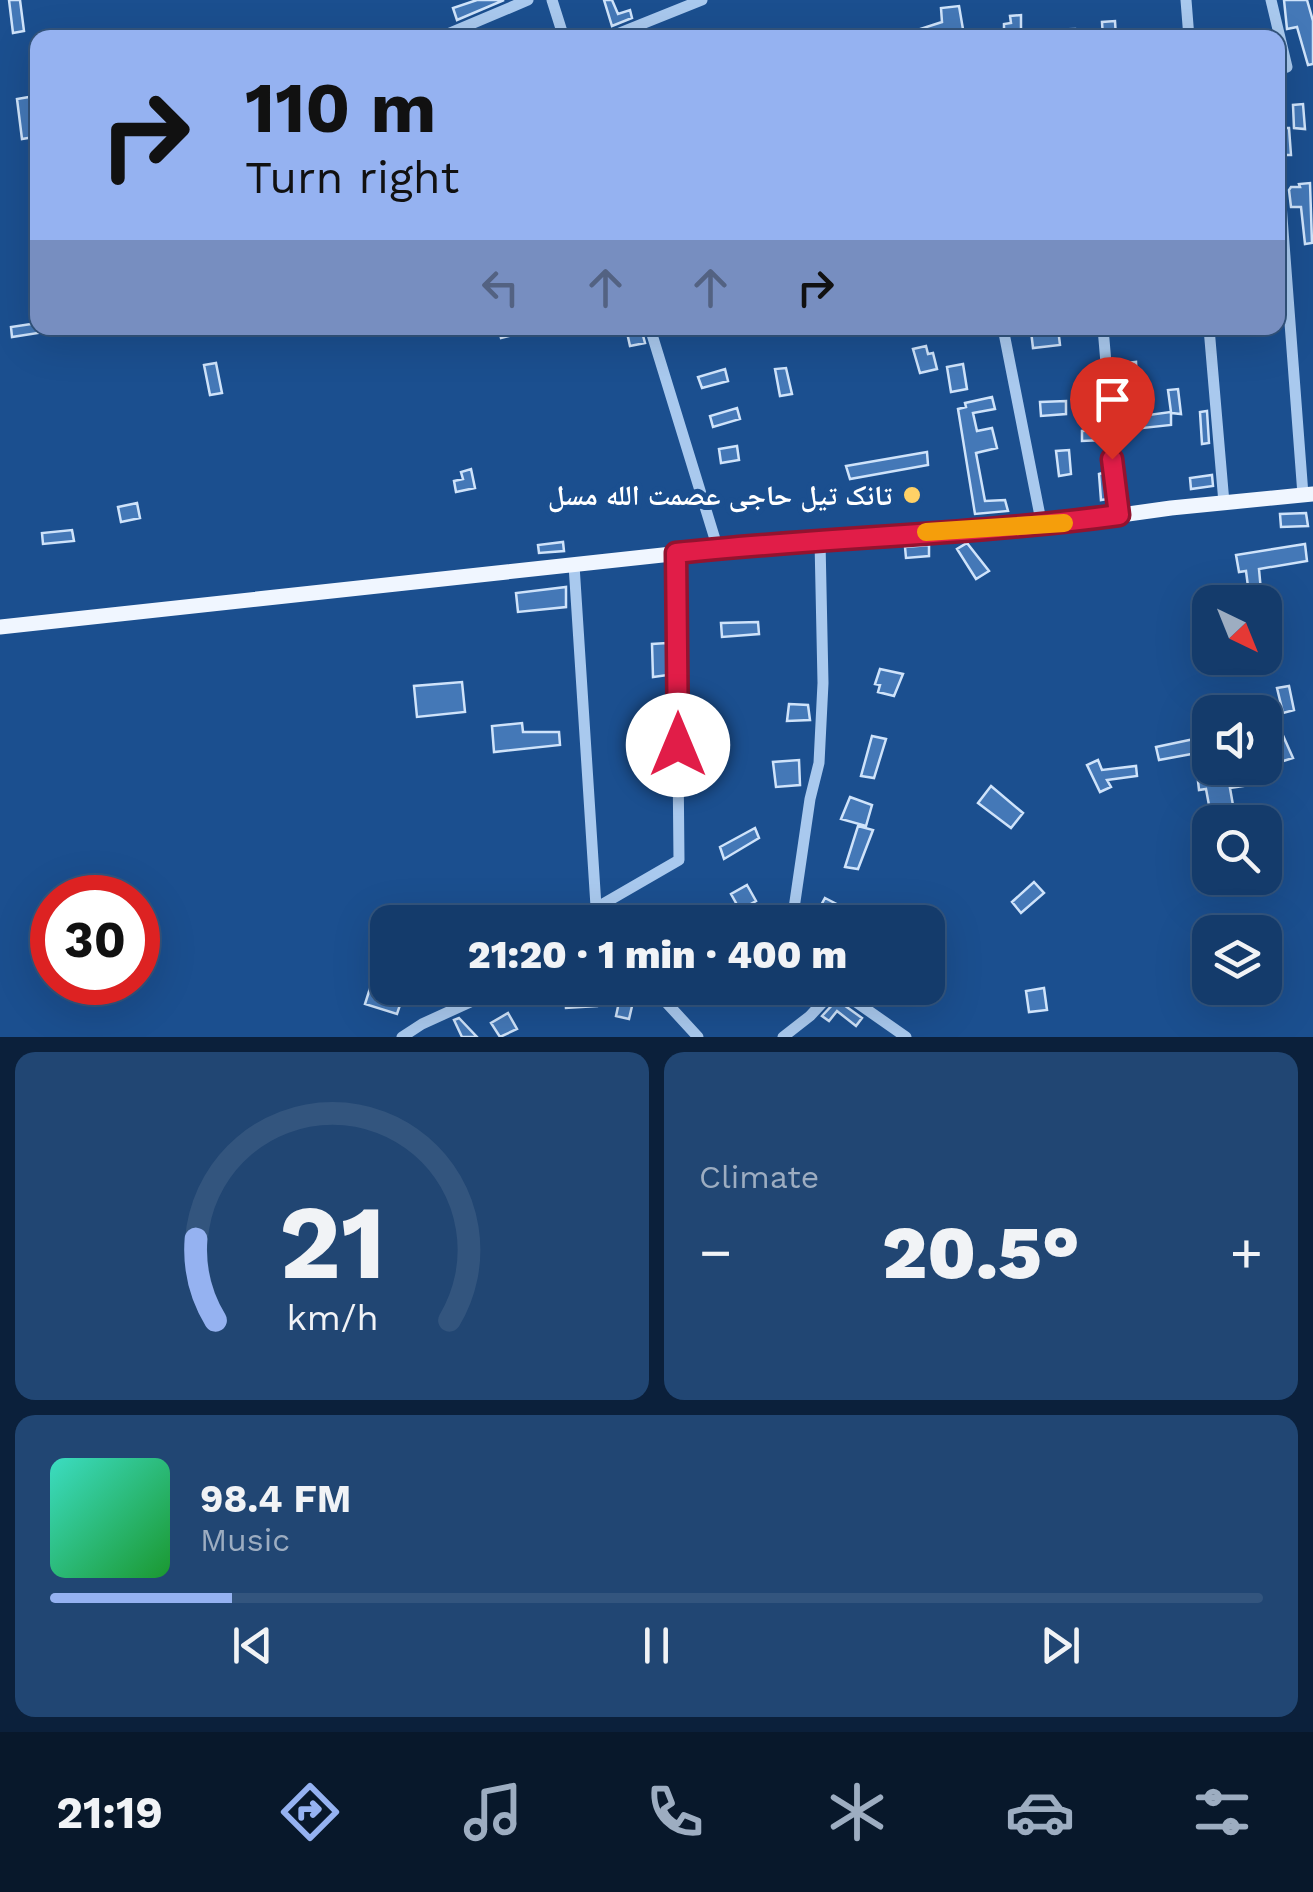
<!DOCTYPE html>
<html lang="en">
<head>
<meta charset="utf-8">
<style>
	body { margin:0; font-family:"Work Sans","Noto Naskh Arabic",sans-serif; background:#214673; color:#f1f3f6; height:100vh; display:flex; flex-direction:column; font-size:38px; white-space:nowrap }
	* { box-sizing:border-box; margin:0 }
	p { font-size:32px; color:#9dadc1 }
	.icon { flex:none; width:55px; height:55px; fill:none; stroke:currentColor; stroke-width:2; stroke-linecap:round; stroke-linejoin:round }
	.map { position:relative; height:1037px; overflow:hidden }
	.panel { display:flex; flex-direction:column; gap:15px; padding:15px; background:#0b203b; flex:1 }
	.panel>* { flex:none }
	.guide { position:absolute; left:30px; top:30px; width:1255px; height:305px; border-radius:20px; box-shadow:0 10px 40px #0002,0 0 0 2px #33557e; background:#95b2f1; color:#111; overflow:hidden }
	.needle { width:65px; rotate:137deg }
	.controls { position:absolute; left:1192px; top:585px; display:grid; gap:20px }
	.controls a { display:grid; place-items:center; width:90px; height:90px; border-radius:20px; background:#143b6b; box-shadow:0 10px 40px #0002,0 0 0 2px #33557e; font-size:50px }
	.speed { position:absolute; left:30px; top:875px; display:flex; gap:20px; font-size:50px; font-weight:700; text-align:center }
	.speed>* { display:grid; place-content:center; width:130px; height:130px; border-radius:50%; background:#143b6b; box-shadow:0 10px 40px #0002,0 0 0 2px #33557e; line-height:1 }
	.speed .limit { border:15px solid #d22; background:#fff; color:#111 }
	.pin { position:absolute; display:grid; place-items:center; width:85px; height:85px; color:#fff; margin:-102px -42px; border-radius:50% 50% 50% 0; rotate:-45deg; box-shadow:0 0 10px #0007 }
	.pin .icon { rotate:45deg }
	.me { position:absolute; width:110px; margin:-55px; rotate:0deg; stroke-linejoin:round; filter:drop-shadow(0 0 8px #0008) }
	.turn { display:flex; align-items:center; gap:35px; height:210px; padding:0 50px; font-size:45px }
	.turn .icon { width:130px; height:130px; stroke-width:2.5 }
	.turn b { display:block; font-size:70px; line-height:85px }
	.lanes { display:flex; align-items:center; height:95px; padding:0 50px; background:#0003; justify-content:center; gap:50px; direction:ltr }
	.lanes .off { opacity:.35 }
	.big { font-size:75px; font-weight:800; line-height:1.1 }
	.panel .tile { flex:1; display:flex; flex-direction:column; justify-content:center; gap:15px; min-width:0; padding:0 35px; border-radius:20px; background:#214673 }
	.panel .dial { align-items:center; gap:0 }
	.dial svg { height:260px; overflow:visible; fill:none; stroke:#33557e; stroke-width:7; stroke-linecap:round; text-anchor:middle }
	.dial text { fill:#f1f3f6; stroke:none }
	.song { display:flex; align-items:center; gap:30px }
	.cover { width:120px; height:120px; border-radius:15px; background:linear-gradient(135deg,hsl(170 70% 55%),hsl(130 70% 35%)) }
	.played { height:10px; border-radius:5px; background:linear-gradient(90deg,#95b2f1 15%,#33557e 15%) }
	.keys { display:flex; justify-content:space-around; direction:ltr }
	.heat { display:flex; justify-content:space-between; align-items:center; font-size:55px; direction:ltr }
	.panel .tiles { flex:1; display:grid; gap:15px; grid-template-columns:1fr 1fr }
	.tile:last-child { grid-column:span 2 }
	.trip { position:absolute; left:370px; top:905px; width:575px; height:100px; border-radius:20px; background:#143b6b; box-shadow:0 10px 40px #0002,0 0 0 2px #33557e; font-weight:800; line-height:100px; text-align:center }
	.tabs { display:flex; height:160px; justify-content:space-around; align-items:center; background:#08182b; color:#9dadc1 }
	.tabs .icon { width:70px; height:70px }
	.tabs .active { color:#95b2f1 }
	.tabs b { font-size:45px; color:#f1f3f6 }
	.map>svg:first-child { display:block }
	.building { fill:#4478b7; stroke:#cfe3fa; stroke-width:2.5 }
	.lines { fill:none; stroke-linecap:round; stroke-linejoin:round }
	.minor { stroke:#a9c9ee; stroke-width:11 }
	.major { stroke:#f0f6ff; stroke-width:15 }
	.route-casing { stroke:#92132f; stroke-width:25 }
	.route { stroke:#e11d48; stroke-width:18 }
	.slow { stroke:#f59e0b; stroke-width:18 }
	.poi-dot { fill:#ffd166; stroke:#1b4f8f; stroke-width:4 }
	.labels { text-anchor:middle; stroke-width:10; stroke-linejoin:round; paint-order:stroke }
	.poi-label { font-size:28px; font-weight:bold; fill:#fff; stroke:#1b4f8f; text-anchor:end }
</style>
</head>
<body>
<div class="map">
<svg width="1313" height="1037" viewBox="0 0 1313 1037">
	<rect width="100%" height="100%" fill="#1b4f8f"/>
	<path class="building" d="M9,0H20L24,31L13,33Z
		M477,0H504L457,20L453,8Z
		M604,0H612L618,14L630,10L632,18L612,26Z
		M1284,0H1307L1313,21V64L1308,65L1297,27L1287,29Z
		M959,6L964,35L922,38L920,29L942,22L941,8Z
		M1021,15V38H1004V24L1011,23L1010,16Z
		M1115,21L1116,38H1103L1102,22Z
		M1075,29L1076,38H1047L1046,30Z
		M29,97L34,137L22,139L17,99Z
		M1303,104L1305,129L1294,128L1293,105Z
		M1278,128H1289L1291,155H1279Z
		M1310,183L1312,243L1305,244L1301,207H1291L1289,190L1291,187H1300L1299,184Z
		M38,323V333L12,337L11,327Z
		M498,328H528L529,331L501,338Z
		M626,328H641L645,343L630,346Z
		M1058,328L1060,345L1033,348L1031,331Z
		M926,346L928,354L933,353L937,369L920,373L913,349Z
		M1115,359L1117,364L1136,362L1137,385L1117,387Z
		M216,363L222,393L210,395L204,365Z
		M963,364L967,389L951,392L947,367Z
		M786,368L792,394L780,396L775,369Z
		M725,369L728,381L702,388L698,377Z
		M1094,380H1098L1103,440L1082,441V431L1095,430L1093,417H1098Z
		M1178,389L1181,414L1171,413V425L1143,428L1141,416L1171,412L1168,390Z
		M992,397L995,409L973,413L977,431L992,428L997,448L976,453L985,501L1005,500L1008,511L975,514L958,409L966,407L965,403Z
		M1066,401V414L1041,416L1040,402Z
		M737,408L740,419L713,427L710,416Z
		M1207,411L1209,443L1202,444L1200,412Z
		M737,446L739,460L721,463L719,449Z
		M1069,450L1071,474L1059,476L1056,451Z
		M927,452L928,465L850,479L846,466Z
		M471,469L475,488L456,492L454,481L463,479L461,472Z
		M1106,472L1108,499L1101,500L1099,474Z
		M1212,475L1213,486L1191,489L1190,478Z
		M137,503L140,518L121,522L118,507Z
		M1306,513L1308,526L1281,527L1280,514Z
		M72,530L74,541L43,544L42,533Z
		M563,542L564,551L539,553L538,545Z
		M967,543L989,571L976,579L957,549Z
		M1305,544L1307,561L1259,569L1262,602H1250L1246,571L1239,572L1236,555Z
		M929,545V556L906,558L905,547Z
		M566,587V607L518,612L516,593Z
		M758,622L759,634L722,637L721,623Z
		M667,643L668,675L653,677L652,644Z
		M880,669L903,674L894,696L878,692L880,685L875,684Z
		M462,682L465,712L417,717L414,686Z
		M1289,686L1294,710L1283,713L1277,688Z
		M789,704L808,705L810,720L787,721Z
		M522,723L523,732H559L560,745L494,752L492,726Z
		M1281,731L1293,758L1274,764L1279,770L1249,779L1250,785L1230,788L1234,811L1211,816L1206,789L1199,790L1196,763L1210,761V768H1216L1217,778L1240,774L1239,768H1265V743L1272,750L1268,736Z
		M872,736L886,739L874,778L861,776Z
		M1194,739L1197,753L1159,760L1156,747Z
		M799,760L800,785L776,787L773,762Z
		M1098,760L1102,770L1136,766L1137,776L1107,780L1111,787L1100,792L1087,765Z
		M991,786L1023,813L1011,828L978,803Z
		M850,797L872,805L866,826L841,819Z
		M858,826L873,830L858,869L845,867Z
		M755,828L759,838L724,859L720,847Z
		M1034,882L1044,893L1021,913L1012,902Z
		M747,885L756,901L740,910L731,894Z
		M825,898L860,916L864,911L878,922H818L813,920Z
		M371,985L403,996L397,1014L365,1004Z
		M565,988H598L597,1006L566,1008Z
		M622,988L636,989L629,1019L616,1016Z
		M1044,988L1047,1010L1029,1012L1026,991Z
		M837,1000L862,1018L856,1026L837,1011L829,1021L822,1016Z
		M508,1013L517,1029L500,1037L491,1023Z
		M459,1018L477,1037H462L454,1020Z"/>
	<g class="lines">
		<path class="minor" d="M552,0L564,38
			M1186,0L1189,38
			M1271,0L1287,67L1278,70
			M438,38L528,0
			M607,38L702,0
			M1278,164L1303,495
			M370,328V330L384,328
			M650,328L718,549
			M1003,328L1042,526
			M1103,328L1119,515
			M1209,328L1224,503
			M574,565L597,922
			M596,908L679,860L676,553
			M792,922L810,799L819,763L823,683L820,541
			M653,988L698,1037
			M402,1037L422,1024L501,988
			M783,1037L810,1016L836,988L906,1037"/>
		<path class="major" d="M0,627L718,549L1042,526L1171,508L1313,494"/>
	</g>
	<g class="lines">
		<g class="route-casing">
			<path id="route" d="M678,745L676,553C824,537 972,535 1119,515L1112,459"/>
		</g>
		<use href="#route" class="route"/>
		<path class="slow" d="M926,532L1064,523"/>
	</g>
	<circle class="poi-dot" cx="912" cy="495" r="10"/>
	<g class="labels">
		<g class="poi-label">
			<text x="892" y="505">تانک تیل حاجی عصمت الله مسل</text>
		</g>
	</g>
</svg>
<div class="controls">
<a><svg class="needle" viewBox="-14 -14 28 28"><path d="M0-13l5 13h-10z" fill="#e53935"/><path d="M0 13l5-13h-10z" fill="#9dadc1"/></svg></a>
<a><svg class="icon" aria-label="sound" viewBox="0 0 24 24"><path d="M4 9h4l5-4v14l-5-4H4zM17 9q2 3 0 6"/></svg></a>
<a><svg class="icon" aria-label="search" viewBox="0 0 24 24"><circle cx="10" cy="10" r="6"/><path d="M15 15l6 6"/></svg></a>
<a><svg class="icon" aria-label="layers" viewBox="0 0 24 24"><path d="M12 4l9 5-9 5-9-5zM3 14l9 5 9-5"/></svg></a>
</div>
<div class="speed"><div class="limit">30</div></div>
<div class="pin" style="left:1112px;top:459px;background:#d93025"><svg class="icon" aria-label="arrive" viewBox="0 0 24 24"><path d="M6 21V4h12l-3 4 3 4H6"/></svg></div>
<svg class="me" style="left:678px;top:745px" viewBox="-20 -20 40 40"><circle r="19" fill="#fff"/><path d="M0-13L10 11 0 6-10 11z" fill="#e11d48"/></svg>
<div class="trip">21:20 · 1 min · 400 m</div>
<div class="guide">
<div class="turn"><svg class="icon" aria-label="right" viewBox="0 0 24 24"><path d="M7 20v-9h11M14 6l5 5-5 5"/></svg><div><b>110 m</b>Turn right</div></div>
<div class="lanes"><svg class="icon off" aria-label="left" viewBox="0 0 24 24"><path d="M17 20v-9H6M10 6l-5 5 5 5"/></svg><svg class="icon off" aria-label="ahead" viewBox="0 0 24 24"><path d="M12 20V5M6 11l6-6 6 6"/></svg><svg class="icon off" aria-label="ahead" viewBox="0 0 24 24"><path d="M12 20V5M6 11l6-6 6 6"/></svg><svg class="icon" aria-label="right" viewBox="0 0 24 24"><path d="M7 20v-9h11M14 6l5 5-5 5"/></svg></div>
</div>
</div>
<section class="panel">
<div class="tiles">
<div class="tile dial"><svg viewBox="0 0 100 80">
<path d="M14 69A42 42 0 1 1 86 69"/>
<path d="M14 69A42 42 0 0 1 8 44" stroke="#95b2f1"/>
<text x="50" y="56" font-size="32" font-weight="700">21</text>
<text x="50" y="72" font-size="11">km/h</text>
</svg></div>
<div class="tile"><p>Climate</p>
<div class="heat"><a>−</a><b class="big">20.5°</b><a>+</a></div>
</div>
<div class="tile">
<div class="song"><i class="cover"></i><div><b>98.4 FM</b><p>Music</p></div></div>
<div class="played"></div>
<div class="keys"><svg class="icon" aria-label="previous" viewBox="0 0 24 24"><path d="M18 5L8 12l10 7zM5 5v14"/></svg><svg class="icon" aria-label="pause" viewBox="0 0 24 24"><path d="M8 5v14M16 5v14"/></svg><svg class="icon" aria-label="next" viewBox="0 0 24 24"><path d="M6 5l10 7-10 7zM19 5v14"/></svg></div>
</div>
</div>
</section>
<nav class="tabs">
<b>21:19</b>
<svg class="icon active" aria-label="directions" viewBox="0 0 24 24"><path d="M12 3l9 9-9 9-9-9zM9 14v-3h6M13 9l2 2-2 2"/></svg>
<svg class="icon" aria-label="music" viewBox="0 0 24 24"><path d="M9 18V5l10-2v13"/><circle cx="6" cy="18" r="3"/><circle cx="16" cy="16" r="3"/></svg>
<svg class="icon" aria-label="phone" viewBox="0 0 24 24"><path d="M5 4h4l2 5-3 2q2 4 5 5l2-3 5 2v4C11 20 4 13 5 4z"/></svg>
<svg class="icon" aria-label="climate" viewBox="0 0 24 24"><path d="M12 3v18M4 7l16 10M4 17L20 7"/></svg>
<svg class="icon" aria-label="car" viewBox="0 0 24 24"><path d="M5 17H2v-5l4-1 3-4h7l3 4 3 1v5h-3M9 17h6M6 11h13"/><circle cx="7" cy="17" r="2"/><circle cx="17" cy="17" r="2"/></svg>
<svg class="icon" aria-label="filters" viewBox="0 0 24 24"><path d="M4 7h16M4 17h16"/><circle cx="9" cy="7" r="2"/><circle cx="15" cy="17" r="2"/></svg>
</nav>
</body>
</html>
